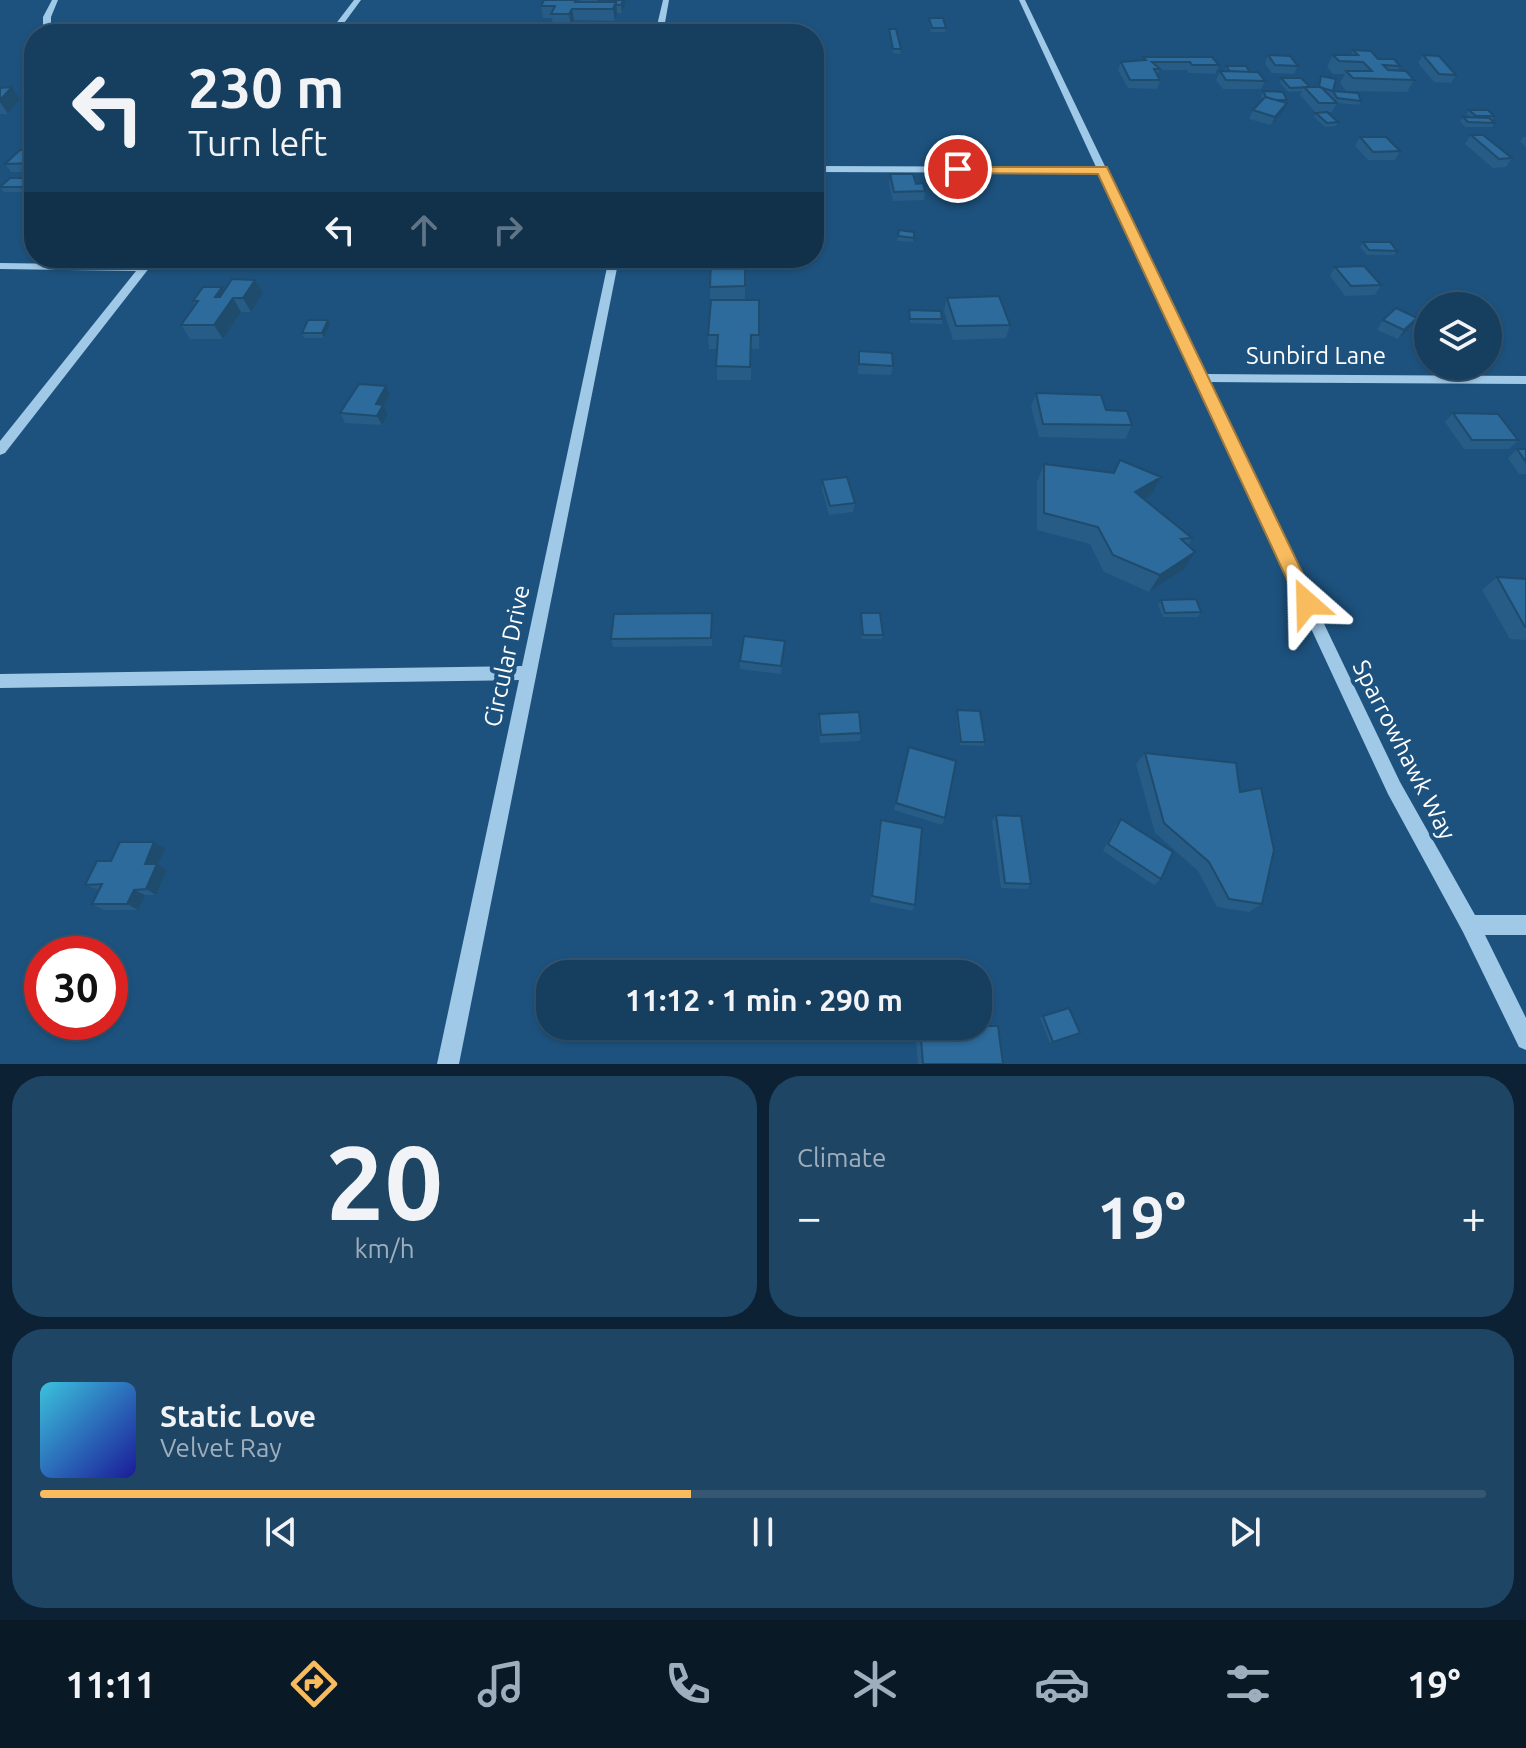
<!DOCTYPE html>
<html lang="en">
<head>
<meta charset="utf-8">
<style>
	body { margin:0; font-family:Ubuntu,sans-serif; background:#1f4564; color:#f1f3f6; height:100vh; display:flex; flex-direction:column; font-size:30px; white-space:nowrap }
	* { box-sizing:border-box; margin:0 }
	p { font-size:26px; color:#9eaebc }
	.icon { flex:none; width:44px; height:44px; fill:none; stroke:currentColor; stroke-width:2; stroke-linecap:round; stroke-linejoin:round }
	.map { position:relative; height:1064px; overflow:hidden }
	.side { display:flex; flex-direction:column; gap:12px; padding:12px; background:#0c2234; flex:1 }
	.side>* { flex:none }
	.top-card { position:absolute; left:24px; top:24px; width:800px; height:244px; border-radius:32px; box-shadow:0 2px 6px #0004,0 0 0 2px #355773; background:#163e5e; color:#f1f3f6; overflow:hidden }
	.fabs { position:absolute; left:1414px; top:292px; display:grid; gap:16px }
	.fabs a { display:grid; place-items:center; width:88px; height:88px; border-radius:50%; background:#163e5e; box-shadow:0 2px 6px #0004,0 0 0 2px #355773; font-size:40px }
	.speed { position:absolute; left:24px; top:936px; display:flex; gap:16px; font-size:40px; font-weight:700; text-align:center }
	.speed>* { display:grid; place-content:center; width:104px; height:104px; border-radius:50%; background:#163e5e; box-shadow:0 2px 6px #0004,0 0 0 2px #355773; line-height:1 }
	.speed .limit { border:12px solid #d22; background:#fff; color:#111 }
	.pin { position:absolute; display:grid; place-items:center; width:68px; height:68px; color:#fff; margin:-34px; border:4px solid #fff; border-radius:50%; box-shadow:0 2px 8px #0007 }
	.me { position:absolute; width:88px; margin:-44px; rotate:335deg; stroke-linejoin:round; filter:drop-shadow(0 0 6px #0008) }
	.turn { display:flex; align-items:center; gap:28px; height:168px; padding:0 32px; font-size:36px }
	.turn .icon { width:104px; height:104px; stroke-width:2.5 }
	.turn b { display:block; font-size:56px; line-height:68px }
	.lanes { display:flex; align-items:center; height:76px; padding:0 32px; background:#0003; justify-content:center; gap:40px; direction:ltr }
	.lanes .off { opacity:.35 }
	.big { font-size:60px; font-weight:600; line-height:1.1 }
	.side .card { flex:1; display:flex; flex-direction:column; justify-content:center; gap:12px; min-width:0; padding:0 28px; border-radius:32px; background:#1f4564 }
	.side .dial { align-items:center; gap:0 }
	.dial b { font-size:104px; line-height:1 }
	.song { display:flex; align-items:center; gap:24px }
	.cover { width:96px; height:96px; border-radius:12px; background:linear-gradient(135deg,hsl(190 70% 55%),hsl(240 70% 35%)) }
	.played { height:8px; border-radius:4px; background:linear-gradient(90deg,#f8bb5e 45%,#355773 45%) }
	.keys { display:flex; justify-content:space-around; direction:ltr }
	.heat { display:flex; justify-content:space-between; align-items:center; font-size:44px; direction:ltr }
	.side .tiles { flex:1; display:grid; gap:12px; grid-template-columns:1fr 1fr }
	.card:last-child { grid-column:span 2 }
	.trip { position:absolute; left:536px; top:960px; width:456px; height:80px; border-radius:32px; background:#163e5e; box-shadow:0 2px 6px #0004,0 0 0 2px #355773; font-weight:600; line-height:80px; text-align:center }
	.tab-bar { display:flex; height:128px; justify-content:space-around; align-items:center; background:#091926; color:#9eaebc }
	.tab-bar .icon { width:56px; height:56px }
	.tab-bar .active { color:#f8bb5e }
	.tab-bar b { font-size:36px; color:#f1f3f6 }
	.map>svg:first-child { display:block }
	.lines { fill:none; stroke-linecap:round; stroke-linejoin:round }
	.minor { fill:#a0c9e8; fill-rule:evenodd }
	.wall { fill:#265c86 }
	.shaded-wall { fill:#1f4b6d }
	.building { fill:#2c6b9c; stroke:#1f4b6d; stroke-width:2 }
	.route { fill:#f8bb5e; stroke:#a17a3d; stroke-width:2 }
	.labels { text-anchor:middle; stroke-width:8; stroke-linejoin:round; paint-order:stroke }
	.street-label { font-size:24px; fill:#fff; stroke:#1d527e }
</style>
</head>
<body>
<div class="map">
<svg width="1526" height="1064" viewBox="0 0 1526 1064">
	<rect width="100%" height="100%" fill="#1d527e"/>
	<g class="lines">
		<path class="minor" d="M52,0H58L51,17V34H43V17Z
			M354,0H361L336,34H328Z
			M663,0H669L663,34H655Z
			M1019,0H1025L1205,374L1526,376V384L1208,382L1400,782L1475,915H1526V935H1485L1526,1018V1050L1519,1047L1463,932L1388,794L1099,173L814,172V166L1096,167Z
			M147,258H157L5,453L0,455V441L136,271L0,269V263L141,265Z
			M609,258H619L459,1064H437L519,680L0,688V674L522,666Z"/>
	</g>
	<path class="wall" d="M580,0H625L626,2L622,13H617L615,21L574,20L571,26H553L552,18H543L541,6L580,2Z
		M929,18L946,28L945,32H931L929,22Z
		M889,29L901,49L900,54L893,53L889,33Z
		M1353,50L1400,66L1397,71L1414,80L1407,92L1346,91L1340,83L1345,74H1333L1327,67L1333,55H1351Z
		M1268,55L1298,66L1294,74L1272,73L1265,64Z
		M1423,55L1456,75L1451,83L1434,82L1418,63Z
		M1143,57L1219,65L1215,74L1189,73L1187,70H1159L1157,75L1160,80L1157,89L1128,88L1118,70L1121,62L1142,61Z
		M1226,66L1250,72L1265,81L1261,89H1223L1216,80L1220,71H1225Z
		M1321,76L1333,91L1361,101L1359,105L1337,103L1332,112H1315L1300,95L1302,91L1288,92L1280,83L1281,78L1310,87H1318Z
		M0,88L20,99L8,114H0Z
		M1263,91L1287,100L1283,111L1271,125L1249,119L1253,110L1263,99L1261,96Z
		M1469,110L1494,116L1492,120L1495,123L1492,127H1465L1460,121L1463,117H1470L1466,114Z
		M1316,113L1338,122L1336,126L1325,127L1314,117Z
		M1471,135L1512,158L1506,167L1493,168L1465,144Z
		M1360,137L1400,151L1395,160H1368L1355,146Z
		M1523,137H1526V147L1520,141Z
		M34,150V172H11L5,164Z
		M890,174L925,191L924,200L893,201L889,183Z
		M34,178L31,192H4L0,187Z
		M899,230L914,232L913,242L897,241Z
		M1363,242L1397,251L1394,255H1367L1360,247Z
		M701,258H753V265H745V300H759V349H751V380H717V349H709L708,335L710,300V266H702Z
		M1335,267L1381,285L1375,295L1345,296L1330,276Z
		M255,280L263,293L251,312H241L223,339H190L181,325L195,305L193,301L222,287L224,291Z
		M947,298L1010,325L1006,338L953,340L944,311Z
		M909,310L942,319V324L910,323Z
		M1417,318L1411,327L1398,339L1377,330L1383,320Z
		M330,324L324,338H304L302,333Z
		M859,351L893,366L891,375L858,374Z
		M1036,393L1106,410L1132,425L1125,439L1039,437L1031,407Z
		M390,395L384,406L388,414L382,425L345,423L340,413Z
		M1453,413L1518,440L1509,449H1464L1445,422Z
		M1517,449H1526V474H1519L1508,458Z
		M1044,464L1151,495L1144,499L1192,538L1188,545L1184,569L1149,592L1104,572L1090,544L1037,530V482Z
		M822,480L855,503L853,512L829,515L822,489Z
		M1497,577L1526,579V640L1510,639L1482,590Z
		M1161,600L1201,612L1198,617H1163L1158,605Z
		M861,613L883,635L882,639H862Z
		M712,622V646L613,647L611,639Z
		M784,649L781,674L740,669V661Z
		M957,710L985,742L983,746L960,745L956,714Z
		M819,714L861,733L860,741L820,743L818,722Z
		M1145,753L1240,792L1262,904L1249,912L1217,907L1198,871L1155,833L1136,764Z
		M907,755L945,818L942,825L894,810Z
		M996,815L1031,884L1027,889L1001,888L992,821Z
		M1121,819L1161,879L1154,885L1103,851L1115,826Z
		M881,820L915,905L912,911L870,902L879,826Z
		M165,849L158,864L167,870L156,895H145L138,910H104L92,904L99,890L85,885L111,861Z
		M1043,1016L1077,1035L1050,1043L1040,1018Z
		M920,1026L1003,1064H918L915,1031Z"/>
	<path class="shaded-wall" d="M623,0H625L626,2L622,13L621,5Z
		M616,2L617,14L615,21L613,9Z
		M572,9L574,20L571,26L569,14Z
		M12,87L20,99L8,114L0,102V100Z
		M1287,103L1283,111L1271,125L1275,117Z
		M34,181V188L31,192L27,187Z
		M255,280L263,293L251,312L243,298Z
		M222,287L230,301L215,297Z
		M233,298L241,312L223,339L214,325Z
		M1417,318L1411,327L1398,339L1404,330Z
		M328,320L330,324L324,338L322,333Z
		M386,386L390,395L384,406L388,414L382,425L377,416L376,404Z
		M1161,477L1151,495L1126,510L1135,492Z
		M1195,552L1184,569L1149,592L1160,575Z
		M154,842L165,849L158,864L167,870L156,895L146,889L145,864Z
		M134,890L145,895L138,910L127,904Z"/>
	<path class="building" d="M544,0H576L575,2H616L613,9H572L569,14H551L555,6H541Z
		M599,0H623L621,5H616V2H598Z
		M929,18H943L946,28H932Z
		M518,28H543L540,33H515Z
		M889,29H896L901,49H893Z
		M1353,50L1371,51L1378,59H1394L1400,66L1383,65L1388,70L1406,71L1414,80L1353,78L1346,71H1372L1363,62L1339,61L1333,55H1358Z
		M1268,55L1290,56L1298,66L1275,65Z
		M1423,55L1439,56L1456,75L1439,74Z
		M1143,57H1212L1219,65H1192L1190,62H1152L1160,69H1154L1160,80H1130L1121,62L1146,60Z
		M1226,66H1246L1250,72L1230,71Z
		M1220,71L1258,72L1265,81L1226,80Z
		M1321,76L1336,79L1333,91L1319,87Z
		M1281,78H1301L1310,87L1290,88Z
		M12,87L0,100V88Z
		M1304,87H1321L1337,103H1319Z
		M1263,91L1283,92L1287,100H1276L1266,97Z
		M1333,91L1358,93L1361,101L1337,98Z
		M1265,97L1287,103L1275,117L1253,110Z
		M1469,110H1488L1494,116H1476Z
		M1327,112L1338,122L1327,123L1316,113Z
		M1463,117L1489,118L1495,123L1468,122Z
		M1471,135H1483L1512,158L1499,159Z
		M1360,137H1386L1400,151L1373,152Z
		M20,150H34V163L5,164Z
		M890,174H913L916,184L923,183L925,191L894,192Z
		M10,178H34V181L27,187H0Z
		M899,230L914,232V238L898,236Z
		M1363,242H1390L1397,251L1369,250Z
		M711,258H745V286L710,287Z
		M1364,266L1381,285L1351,286L1335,267Z
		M232,279L255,280L243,298H233L214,325H181L198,301H193L203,287H222L215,297H220Z
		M999,296L1010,325L956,326L947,298Z
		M711,300H759V335H751L750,367L716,366L718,335H708Z
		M1396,308L1417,318L1404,330L1383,320Z
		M909,310L941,311L942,319H910Z
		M308,320H328L322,333H302Z
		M859,351L892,353L893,366L859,364Z
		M359,384L386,386L376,404L383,405L377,416L340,413Z
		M1036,393L1101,395L1106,410L1127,411L1132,425L1043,424Z
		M1453,413L1498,414L1518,440H1472Z
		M1517,449H1526V462Z
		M1120,460L1161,477L1135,492L1192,538L1181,539L1195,552L1160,575L1113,555L1098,527L1044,513V464L1114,473Z
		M847,477L855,503L830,506L822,480Z
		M1497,577L1526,579V627H1525Z
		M1196,599L1201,612L1165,613L1161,600Z
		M712,613L711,638L611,639L614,614Z
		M861,613H880L883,635H863Z
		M744,636L785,641L781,666L740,661Z
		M957,710L980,711L985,742H961Z
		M859,712L861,733L821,735L819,714Z
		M909,747L956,761L945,818L896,803Z
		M1145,753L1236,763L1240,792L1261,788L1274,850L1262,904L1229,899L1209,862L1164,823Z
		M996,815L1021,816L1031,884L1005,883Z
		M1121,819L1173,852L1161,879L1108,844Z
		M881,820L922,828L915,905L872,896Z
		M120,842H154L145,864H157L146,889L134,890L127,904H92L102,884L85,885L97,861H111Z
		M1069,1008L1080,1033L1053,1042L1043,1016Z
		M920,1026H998L1003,1064H923Z"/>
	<path class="route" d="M954,167H1107L1317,603L1314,609H1301L1298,603L1098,174L958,173L954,172Z"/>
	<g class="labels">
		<g class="street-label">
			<text x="1316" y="364">Sunbird Lane</text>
			<text transform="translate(507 656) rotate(-78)" y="8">Circular Drive</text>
			<text transform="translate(1404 750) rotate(63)" y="8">Sparrowhawk Way</text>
		</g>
	</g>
</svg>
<div class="fabs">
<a><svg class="icon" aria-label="layers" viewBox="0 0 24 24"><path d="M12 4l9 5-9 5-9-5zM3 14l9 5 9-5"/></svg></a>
</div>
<div class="speed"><div class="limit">30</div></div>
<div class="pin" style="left:958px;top:169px;background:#d93025"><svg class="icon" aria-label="arrive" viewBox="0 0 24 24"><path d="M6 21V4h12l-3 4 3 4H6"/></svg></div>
<svg class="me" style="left:1307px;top:603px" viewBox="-20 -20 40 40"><path d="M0-17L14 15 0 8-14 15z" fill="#f8bb5e" stroke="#fff" stroke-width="4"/></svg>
<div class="trip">11:12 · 1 min · 290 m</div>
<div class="top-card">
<div class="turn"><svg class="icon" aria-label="left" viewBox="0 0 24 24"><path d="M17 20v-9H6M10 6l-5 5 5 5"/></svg><div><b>230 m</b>Turn left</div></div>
<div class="lanes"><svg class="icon" aria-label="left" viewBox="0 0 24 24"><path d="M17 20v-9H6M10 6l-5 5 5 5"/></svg><svg class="icon off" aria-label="ahead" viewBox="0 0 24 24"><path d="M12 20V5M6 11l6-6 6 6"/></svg><svg class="icon off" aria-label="right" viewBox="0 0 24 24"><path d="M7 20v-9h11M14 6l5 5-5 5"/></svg></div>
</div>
</div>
<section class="side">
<div class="tiles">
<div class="card dial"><b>20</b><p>km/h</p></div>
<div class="card"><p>Climate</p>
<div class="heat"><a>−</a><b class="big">19°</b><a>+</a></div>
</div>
<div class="card">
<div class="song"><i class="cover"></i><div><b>Static Love</b><p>Velvet Ray</p></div></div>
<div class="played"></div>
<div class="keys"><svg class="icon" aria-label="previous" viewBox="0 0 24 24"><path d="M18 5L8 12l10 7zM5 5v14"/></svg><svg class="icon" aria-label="pause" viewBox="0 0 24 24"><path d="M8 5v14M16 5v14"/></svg><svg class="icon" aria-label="next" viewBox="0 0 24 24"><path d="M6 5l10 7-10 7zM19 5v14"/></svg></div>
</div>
</div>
</section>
<nav class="tab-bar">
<b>11:11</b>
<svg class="icon active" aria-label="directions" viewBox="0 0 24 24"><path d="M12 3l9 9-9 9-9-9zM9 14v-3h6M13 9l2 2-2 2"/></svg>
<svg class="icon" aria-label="music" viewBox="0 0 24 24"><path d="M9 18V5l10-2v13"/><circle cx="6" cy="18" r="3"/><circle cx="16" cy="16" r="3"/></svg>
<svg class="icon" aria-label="phone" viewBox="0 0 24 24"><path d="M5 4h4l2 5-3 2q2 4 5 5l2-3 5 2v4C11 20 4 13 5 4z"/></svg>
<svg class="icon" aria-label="climate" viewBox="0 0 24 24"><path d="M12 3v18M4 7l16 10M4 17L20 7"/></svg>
<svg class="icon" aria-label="car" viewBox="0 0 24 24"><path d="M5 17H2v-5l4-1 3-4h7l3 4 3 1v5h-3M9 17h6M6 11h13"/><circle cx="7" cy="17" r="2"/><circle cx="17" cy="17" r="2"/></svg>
<svg class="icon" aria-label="filters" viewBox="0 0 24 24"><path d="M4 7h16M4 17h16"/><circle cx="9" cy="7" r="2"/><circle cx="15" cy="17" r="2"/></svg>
<b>19°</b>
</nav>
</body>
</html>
